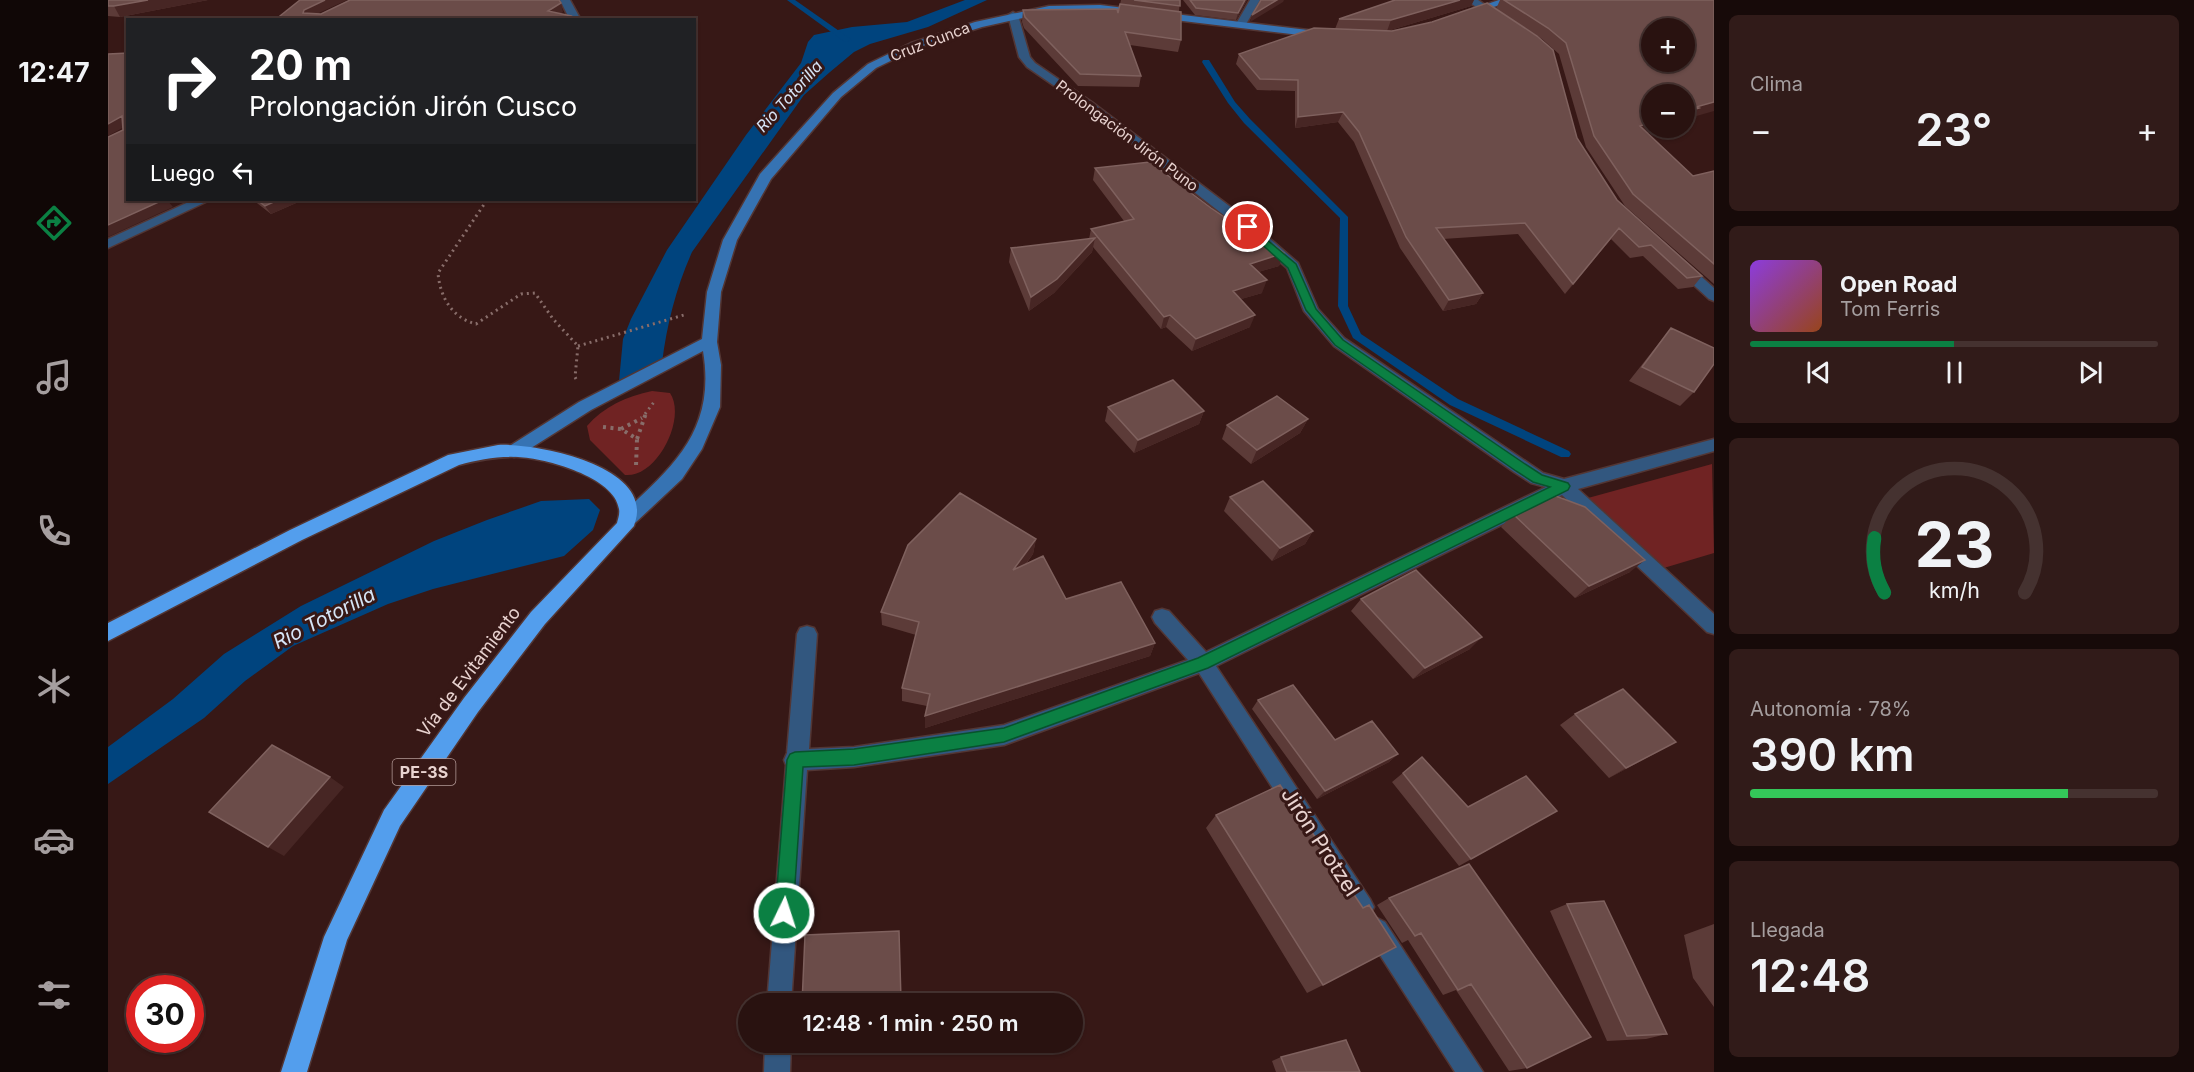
<!DOCTYPE html>
<html lang="es">
<head>
<meta charset="utf-8">
<style>
	body { margin:0; font-family:Inter,sans-serif; background:#311b19; color:#f1f3f6; height:100vh; display:flex; flex-direction:column; font-size:22px; white-space:nowrap }
	* { box-sizing:border-box; margin:0 }
	p { font-size:20px; color:#a59e9f }
	.icon { flex:none; width:33px; height:33px; fill:none; stroke:currentColor; stroke-width:2; stroke-linecap:round; stroke-linejoin:round }
	.map { position:relative; flex:1; overflow:hidden }
	.sheet { display:flex; flex-direction:column; gap:15px; padding:15px; background:#170a09; width:480px }
	.sheet>* { flex:none }
	.top-card { position:absolute; left:18px; top:18px; width:570px; height:183px; border-radius:0px; box-shadow:0 2px 4px #0004,0 0 0 2px #453230; background:#202124; color:#fff; overflow:hidden }
	.fabs { position:absolute; left:1533px; top:18px; display:grid; gap:12px }
	.fabs a { display:grid; place-items:center; width:54px; height:54px; border-radius:50%; background:#291210; box-shadow:0 2px 4px #0004,0 0 0 2px #453230; font-size:30px }
	.speed { position:absolute; left:18px; top:975px; display:flex; gap:12px; font-size:30px; font-weight:700; text-align:center }
	.speed>* { display:grid; place-content:center; width:78px; height:78px; border-radius:50%; background:#291210; box-shadow:0 2px 4px #0004,0 0 0 2px #453230; line-height:1 }
	.speed .limit { border:9px solid #d22; background:#fff; color:#111 }
	.pin { position:absolute; display:grid; place-items:center; width:51px; height:51px; color:#fff; margin:-26px; border:3px solid #fff; border-radius:50%; box-shadow:0 2px 6px #0007 }
	.me { position:absolute; width:66px; margin:-33px; rotate:4deg; stroke-linejoin:round; filter:drop-shadow(0 0 4px #0008) }
	.turn { display:flex; align-items:center; gap:21px; height:126px; padding:0 24px; font-size:27px }
	.turn .icon { width:78px; height:78px; stroke-width:2.5 }
	.turn b { display:block; font-size:42px; line-height:51px }
	.then { display:flex; align-items:center; height:57px; padding:0 24px; background:#0003; gap:12px; font-size:22px }
	.big { font-size:45px; font-weight:600; line-height:1.1 }
	.sheet .tile { flex:1; display:flex; flex-direction:column; justify-content:center; gap:9px; min-width:0; padding:0 21px; border-radius:9px; background:#311b19 }
	.sheet .dial { align-items:center; gap:0 }
	.dial svg { height:156px; overflow:visible; fill:none; stroke:#453230; stroke-width:7; stroke-linecap:round; text-anchor:middle }
	.dial text { fill:#f1f3f6; stroke:none }
	.song { display:flex; align-items:center; gap:18px }
	.cover { width:72px; height:72px; border-radius:9px; background:linear-gradient(135deg,hsl(270 70% 55%),hsl(20 70% 35%)) }
	.played { height:6px; border-radius:3px; background:linear-gradient(90deg,#0b8043 50%,#453230 50%) }
	.keys { display:flex; justify-content:space-around; direction:ltr }
	.heat { display:flex; justify-content:space-between; align-items:center; font-size:33px; direction:ltr }
	.charge { height:9px; border-radius:4px; background:linear-gradient(90deg,#34c759 78%,#453230 0) }
	.trip { position:absolute; left:630px; top:993px; width:345px; height:60px; border-radius:30px; background:#291210; box-shadow:0 2px 4px #0004,0 0 0 2px #453230; font-weight:600; line-height:60px; text-align:center }
	main { display:flex; flex:1; min-height:0 }
	.tabs { display:flex; flex-direction:column; width:108px; justify-content:space-around; align-items:center; background:#100706; color:#a59e9f }
	.tabs .icon { width:42px; height:42px }
	.tabs .on { color:#0b8043 }
	.tabs b { font-size:27px; color:#f1f3f6 }
	.map>svg:first-child { display:block }
	.green { fill:#702323 }
	.water { fill:#00447e }
	.lines { fill:none; stroke-linecap:round; stroke-linejoin:round }
	.stream { fill:#00447e; fill-rule:evenodd }
	.lane-casing { stroke:#533634; stroke-width:3 }
	.street-casing { stroke:#533634; stroke-width:3 }
	.secondary-casing { stroke:#533634; stroke-width:3 }
	.highway-casing { stroke:#533634; stroke-width:3 }
	.path-far1 { stroke:#886d6a; stroke-width:3; stroke-dasharray:2 4; stroke-linecap:butt }
	.path { stroke:#886d6a; stroke-width:4; stroke-dasharray:3 4.5; stroke-linecap:butt }
	.lane { fill:#32577f; fill-rule:evenodd }
	.street { fill:#32577f; fill-rule:evenodd }
	.secondary { fill:#3673b3; fill-rule:evenodd }
	.highway { fill:#539eed; fill-rule:evenodd }
	.wall { fill:#5c3b38 }
	.shaded-wall { fill:#472624 }
	.building { fill:#6b4c49; stroke:#7f615e; stroke-width:1.5; fill-rule:evenodd }
	.route { fill:#0b8043; stroke:#07532c; stroke-width:1.5 }
	.labels { text-anchor:middle; stroke-width:6; stroke-linejoin:round; paint-order:stroke }
	.far-street-label { font-size:15px; fill:#e9d3d0; stroke:#371816 }
	.far-water-label { font-size:16px; font-style:italic; fill:#d6e5f7; stroke:#371816 }
	.shield { fill:#371816; stroke:#b49b98; stroke-width:1.5 }
	.shield-label { font-size:16px; font-weight:bold; fill:#e9d3d0 }
	.street-label { font-size:18px; fill:#e9d3d0; stroke:#371816 }
	.water-label { font-size:20px; font-style:italic; fill:#d6e5f7; stroke:#371816 }
	.near-street-label { font-size:21px; fill:#e9d3d0; stroke:#371816 }
</style>
</head>
<body>
<main>
<nav class="tabs">
<b>12:47</b>
<svg class="icon on" aria-label="directions" viewBox="0 0 24 24"><path d="M12 3l9 9-9 9-9-9zM9 14v-3h6M13 9l2 2-2 2"/></svg>
<svg class="icon" aria-label="music" viewBox="0 0 24 24"><path d="M9 18V5l10-2v13"/><circle cx="6" cy="18" r="3"/><circle cx="16" cy="16" r="3"/></svg>
<svg class="icon" aria-label="phone" viewBox="0 0 24 24"><path d="M5 4h4l2 5-3 2q2 4 5 5l2-3 5 2v4C11 20 4 13 5 4z"/></svg>
<svg class="icon" aria-label="climate" viewBox="0 0 24 24"><path d="M12 3v18M4 7l16 10M4 17L20 7"/></svg>
<svg class="icon" aria-label="car" viewBox="0 0 24 24"><path d="M5 17H2v-5l4-1 3-4h7l3 4 3 1v5h-3M9 17h6M6 11h13"/><circle cx="7" cy="17" r="2"/><circle cx="17" cy="17" r="2"/></svg>
<svg class="icon" aria-label="filters" viewBox="0 0 24 24"><path d="M4 7h16M4 17h16"/><circle cx="9" cy="7" r="2"/><circle cx="15" cy="17" r="2"/></svg>
</nav>
<div class="map">
<svg width="1606" height="1072" viewBox="0 0 1606 1072">
	<rect width="100%" height="100%" fill="#371816"/>
	<path class="green" d="M544,391L562,393C579,418 549,478 517,475L482,440L479,426C495,407 519,396 544,391Z
		M1604,464L1606,553L1549,570L1480,498Z"/>
	<path class="water" d="M857,0H879L820,27L762,44L746,52L722,72L696,95L584,252C568,288 559,324 554,363L511,381L515,339L523,319L559,250L638,135L693,63L700,42L706,35L744,27L799,22Z
		M481,499L492,510L485,530L456,556L325,589L280,604L185,646L137,681L96,718L0,784V747L65,699L116,654L193,606L326,541L379,520L433,501Z"/>
	<g class="lines">
		<path class="stream" d="M679,0H687L744,40L737,42Z
			M1095,60H1101L1127,102L1142,119L1240,217V306L1253,334L1350,399L1461,451L1463,454L1461,457H1453L1342,405L1245,338L1230,306L1232,218L1136,123L1120,103L1094,62Z"/>
		<g class="lane-casing">
			<path id="lane" d="M1142,0H1152L1137,26H1129L1128,24Z"/>
		</g>
		<g class="street-casing">
			<path id="street" d="M452,0H462L473,20H462Z
				M1358,0H1370L1398,19L1389,21Z
				M905,12L910,15L922,57L927,63L985,103L1145,224L1190,263L1210,309L1236,338L1435,473L1456,479L1606,439V451L1470,489L1606,614V634L1599,632L1454,495L1108,666L1262,899L1266,907L1262,915L1254,919L1246,915L1091,673L896,745L746,767L699,770L683,1004H659L678,765L676,760L679,753L689,634L692,628L699,626L706,628L709,634L701,749L746,747L896,725L1080,660L1047,623L1044,617L1047,611L1054,609L1061,611L1098,652L1438,487L1423,483L1406,472L1226,346L1196,311L1179,268L1135,230L977,107L919,67L911,57L900,15Z
				M85,200H102L0,248V239Z
				M1572,261L1577,262L1606,288V301L1601,299L1567,268L1565,265L1567,262Z
				M1269,918L1277,922L1375,1072H1347L1261,938L1257,930L1261,922Z
				M657,1042H683L682,1072H656Z"/>
		</g>
		<g class="secondary-casing">
			<path id="secondary" d="M1391,0H1407L1358,16L1353,13Z
				M992,5L1217,32L1222,35L1217,38L992,11L941,12L874,27L811,47L768,68L733,97L663,179L629,240L613,292L609,342L613,365L612,407L594,449L574,479L527,523L521,525L515,523L512,518L515,513C567,465 608,429 595,351L483,410L412,455L406,457L400,455L398,451L400,447L471,402L594,339L599,292L615,240L652,174L725,93L760,64L803,43L867,22L941,6Z"/>
		</g>
		<g class="highway-casing">
			<path id="highway" d="M390,445C426,443 531,463 529,512C529,517 527,522 526,526L437,624L370,712L292,826L239,940L199,1072H173L216,937L276,810L356,698L423,612L509,523C510,519 512,514 511,509C507,477 437,458 410,457C390,456 370,460 351,465L194,540L0,641V623L182,530L340,455Z"/>
		</g>
		<path class="path-far1" d="M379,200L330,273C332,297 344,318 368,324L413,294L427,293L445,319L470,346L467,377L469,381
			M470,346L576,315
			M537,414L546,402"/>
		<path class="path" d="M495,427L513,429L529,439L528,466
			M513,429L534,418
			M529,439L538,413"/>
		<use href="#lane" class="lane"/>
		<use href="#street" class="street"/>
		<use href="#secondary" class="secondary"/>
		<use href="#highway" class="highway"/>
	</g>
	<path class="wall" d="M0,0H100L12,17L0,16Z
		M1013,0H1072L1071,11L1073,40L1070,52L1022,45L1033,76L1031,87L970,86L916,28L914,22L915,10L1010,13Z
		M1075,0H1139L1128,20L1087,15Z
		M1287,0H1366L1363,6L1279,31L1469,138L1509,200L1594,276L1585,287L1570,289L1535,256L1522,258L1503,239L1457,294L1410,234L1335,239L1375,293L1368,304L1335,311L1292,248L1246,142L1230,122L1187,128V91L1149,90L1128,64L1131,54L1227,29L1231,19Z
		M1392,0H1606L1585,117L1583,120L1576,122V94L1544,128H1557L1539,133L1585,176L1606,171V284L1517,206L1478,147L1451,54L1434,39L1388,9Z
		M987,168L1103,208L1176,253L1171,266L1150,272L1154,293L1133,299L1142,327L1084,351L1058,327L1053,329L985,247L984,252L946,293L921,311L901,262L903,248L981,239L983,229L1016,221L985,180Z
		M145,200H195L163,214Z
		M1563,328L1586,392L1572,406L1521,381L1551,343Z
		M1000,407L1096,411L1091,424L1026,453L997,421Z
		M1200,419L1192,433L1143,464L1114,439L1119,425Z
		M1122,497L1205,531L1197,544L1164,561L1116,511Z
		M1405,514L1522,572L1467,598L1393,527Z
		M928,539L925,554L918,564L958,599L1047,643L1042,656L817,728L819,706L794,701V688L808,635L774,625L773,612Z
		M1253,599L1362,649L1305,679L1243,611Z
		M1150,700L1227,740L1290,754L1281,762L1209,799L1144,709Z
		M1467,714L1568,742L1501,778L1452,725Z
		M1314,757L1360,807L1449,811L1351,866L1284,782Z
		M1108,815L1255,908L1215,985L1199,993L1098,828Z
		M1361,864L1419,1068L1401,1071L1348,990L1335,995L1300,940L1294,943L1269,905L1281,898Z
		M1459,904L1559,1034L1538,1039L1499,1041L1442,911Z
		M1606,924V1007L1585,978L1576,935Z
		M791,931L793,1004H694Z
		M1173,1057L1252,1072H1168L1164,1061Z"/>
	<path class="shaded-wall" d="M40,0H100L12,17L6,6Z
		M217,0H239L200,18L195,13L196,10Z
		M1137,0H1139L1128,20L1130,13Z
		M1169,0H1176L1175,2L1142,22L1144,15Z
		M1352,0H1366L1363,6L1279,31L1283,20Z
		M453,3L455,12L443,19L440,11Z
		M1606,102V111L1585,117L1583,120L1576,122V113L1588,107Z
		M1235,112L1230,122L1187,128L1190,117Z
		M14,116L20,125L0,136V124Z
		M1544,122V128H1557L1524,137L1532,126Z
		M55,200H59L65,207L0,237V225Z
		M170,200H195L163,214L157,206Z
		M1511,228L1503,239L1457,294L1465,284Z
		M987,238L984,252L946,293L921,311L923,297Z
		M1176,253L1171,266L1137,276L1142,264Z
		M1159,280L1154,293L1120,303L1125,291Z
		M1375,293L1368,304L1335,311L1341,300Z
		M1062,315L1058,327L1053,329L1056,317Z
		M1147,315L1142,327L1084,351L1088,339Z
		M1096,411L1091,424L1026,453L1030,440Z
		M1200,419L1192,433L1143,464L1149,450Z
		M1205,531L1197,544L1164,561L1172,548Z
		M928,539L925,554L902,584L905,570Z
		M1537,560L1522,572L1467,598L1481,586Z
		M1374,637L1362,649L1305,679L1317,668Z
		M1047,643L1042,656L817,728V716Z
		M1568,742L1550,752L1501,778L1518,768Z
		M1290,754L1281,762L1209,799L1217,791Z
		M222,777L236,787L176,856L160,847Z"/>
	<path class="building" d="M0,0H40L6,6H0Z
		M192,0H217L196,10L195,13L213,14L242,0H451L453,3L440,11L463,16L458,20H167Z
		M1026,0H1072V6Z
		M1082,0H1137L1130,13L1088,8Z
		M1153,0H1169L1144,15Z
		M1287,0H1352L1283,20L1231,19Z
		M1396,0H1606V102L1588,107L1591,108L1576,113V94H1544V122L1532,126L1585,176L1606,171V264L1525,194L1486,136L1458,43L1440,28ZM1544,28H1576V62H1544Z
		M1379,3L1429,36L1445,50L1469,138L1509,200L1594,276L1579,278L1543,245L1531,247L1511,228L1465,284L1417,223L1328,228L1375,293L1341,300L1298,237L1251,132L1235,112L1190,117V80L1152,79L1131,54L1206,28L1284,31L1324,22Z
		M1012,4L1073,12V40L1017,32L1033,76L972,74L917,17L915,10L1009,9L1010,13Z
		M20,53V200H55L0,225V137L15,130L14,116L0,124V54Z
		M1042,162L1103,208L1122,221L1128,218L1176,253L1142,264L1159,280L1125,291L1147,315L1088,339L1062,315L1056,317L983,229L1026,219L987,168Z
		M149,200H170L157,206Z
		M987,238L949,279L923,297L903,248Z
		M1563,328L1606,348V364L1586,392L1534,367Z
		M1065,380L1096,411L1030,440L1000,407Z
		M1169,396L1200,419L1149,450L1119,425Z
		M1155,481L1205,531L1172,548L1122,497Z
		M852,493L928,539L905,570L935,556L958,599L1013,582L1047,643L817,716L822,694L794,688L811,622L773,612L800,545Z
		M1445,495L1477,507L1537,560L1481,586L1405,514Z
		M1308,570L1374,637L1317,668L1253,599Z
		M1185,685L1227,740L1264,721L1290,754L1217,791L1150,700Z
		M1515,689L1568,742L1518,768L1467,714Z
		M164,745L222,777L160,847L101,812Z
		M1314,757L1360,807L1418,776L1449,811L1363,859L1295,773Z
		M1172,785L1255,908L1261,905L1288,947L1215,985L1108,815Z
		M1361,864L1483,1037L1419,1068L1363,984L1350,990L1313,933L1307,936L1281,898Z
		M1496,901L1559,1034L1519,1036L1459,904Z
		M791,931L793,1000L725,1004H694L697,935Z
		M1238,1040L1252,1072H1179L1173,1057Z"/>
	<path class="route" d="M1140,224L1188,264L1208,309L1235,340L1417,464L1434,475L1460,483L1462,486L1460,490L1100,668L896,742L746,765L695,767L685,913L682,919L676,922L670,919L667,913L679,760L682,754L687,752L746,749L896,728L1090,658L1442,487L1425,482L1408,471L1227,345L1198,310L1180,268L1137,229V225Z"/>
	<g class="labels">
		<g class="far-street-label">
			<text transform="translate(822 42) rotate(-21)" y="5">Cruz Cunca</text>
			<text transform="translate(1019 136) rotate(37)" y="5">Prolongación Jirón Puno</text>
		</g>
		<g class="far-water-label">
			<text transform="translate(681 96) rotate(-48)" y="6">Rio Totorilla</text>
		</g>
		<rect class="shield" x="284.5" y="759" width="63" height="26" rx="4.5"/>
		<g class="shield-label">
			<text x="316" y="778">PE-3S</text>
		</g>
		<g class="street-label">
			<text transform="translate(361 672) rotate(-53)" y="6">Vía de Evitamiento</text>
		</g>
		<g class="water-label">
			<text transform="translate(216 618) rotate(-27)" y="7">Rio Totorilla</text>
		</g>
		<g class="near-street-label">
			<text transform="translate(1212 842) rotate(57)" y="7">Jirón Protzel</text>
		</g>
	</g>
</svg>
<div class="fabs">
<a>+</a>
<a>−</a>
</div>
<div class="speed"><div class="limit">30</div></div>
<div class="pin" style="left:1140px;top:227px;background:#d93025"><svg class="icon" aria-label="arrive" viewBox="0 0 24 24"><path d="M6 21V4h12l-3 4 3 4H6"/></svg></div>
<svg class="me" style="left:676px;top:913px" viewBox="-20 -20 40 40"><circle r="17" fill="#0b8043" stroke="#fff" stroke-width="3"/><path d="M0-11L8 9 0 5-8 9z" fill="#fff"/></svg>
<div class="trip">12:48 · 1 min · 250 m</div>
<div class="top-card">
<div class="turn"><svg class="icon" aria-label="right" viewBox="0 0 24 24"><path d="M7 20v-9h11M14 6l5 5-5 5"/></svg><div><b>20 m</b>Prolongación Jirón Cusco</div></div>
<div class="then">Luego<svg class="icon" aria-label="left" viewBox="0 0 24 24"><path d="M17 20v-9H6M10 6l-5 5 5 5"/></svg></div>
</div>
</div>
<section class="sheet">
<div class="tile"><p>Clima</p>
<div class="heat"><a>−</a><b class="big">23°</b><a>+</a></div>
</div>
<div class="tile">
<div class="song"><i class="cover"></i><div><b>Open Road</b><p>Tom Ferris</p></div></div>
<div class="played"></div>
<div class="keys"><svg class="icon" aria-label="previous" viewBox="0 0 24 24"><path d="M18 5L8 12l10 7zM5 5v14"/></svg><svg class="icon" aria-label="pause" viewBox="0 0 24 24"><path d="M8 5v14M16 5v14"/></svg><svg class="icon" aria-label="next" viewBox="0 0 24 24"><path d="M6 5l10 7-10 7zM19 5v14"/></svg></div>
</div>
<div class="tile dial"><svg viewBox="0 0 100 80">
<path d="M14 69A42 42 0 1 1 86 69"/>
<path d="M14 69A42 42 0 0 1 9 41" stroke="#0b8043"/>
<text x="50" y="56" font-size="32" font-weight="700">23</text>
<text x="50" y="72" font-size="11">km/h</text>
</svg></div>
<div class="tile"><p>Autonomía · 78%</p><b class="big">390 km</b><div class="charge"></div></div>
<div class="tile"><p>Llegada</p><b class="big">12:48</b></div>
</section>
</main>
</body>
</html>
